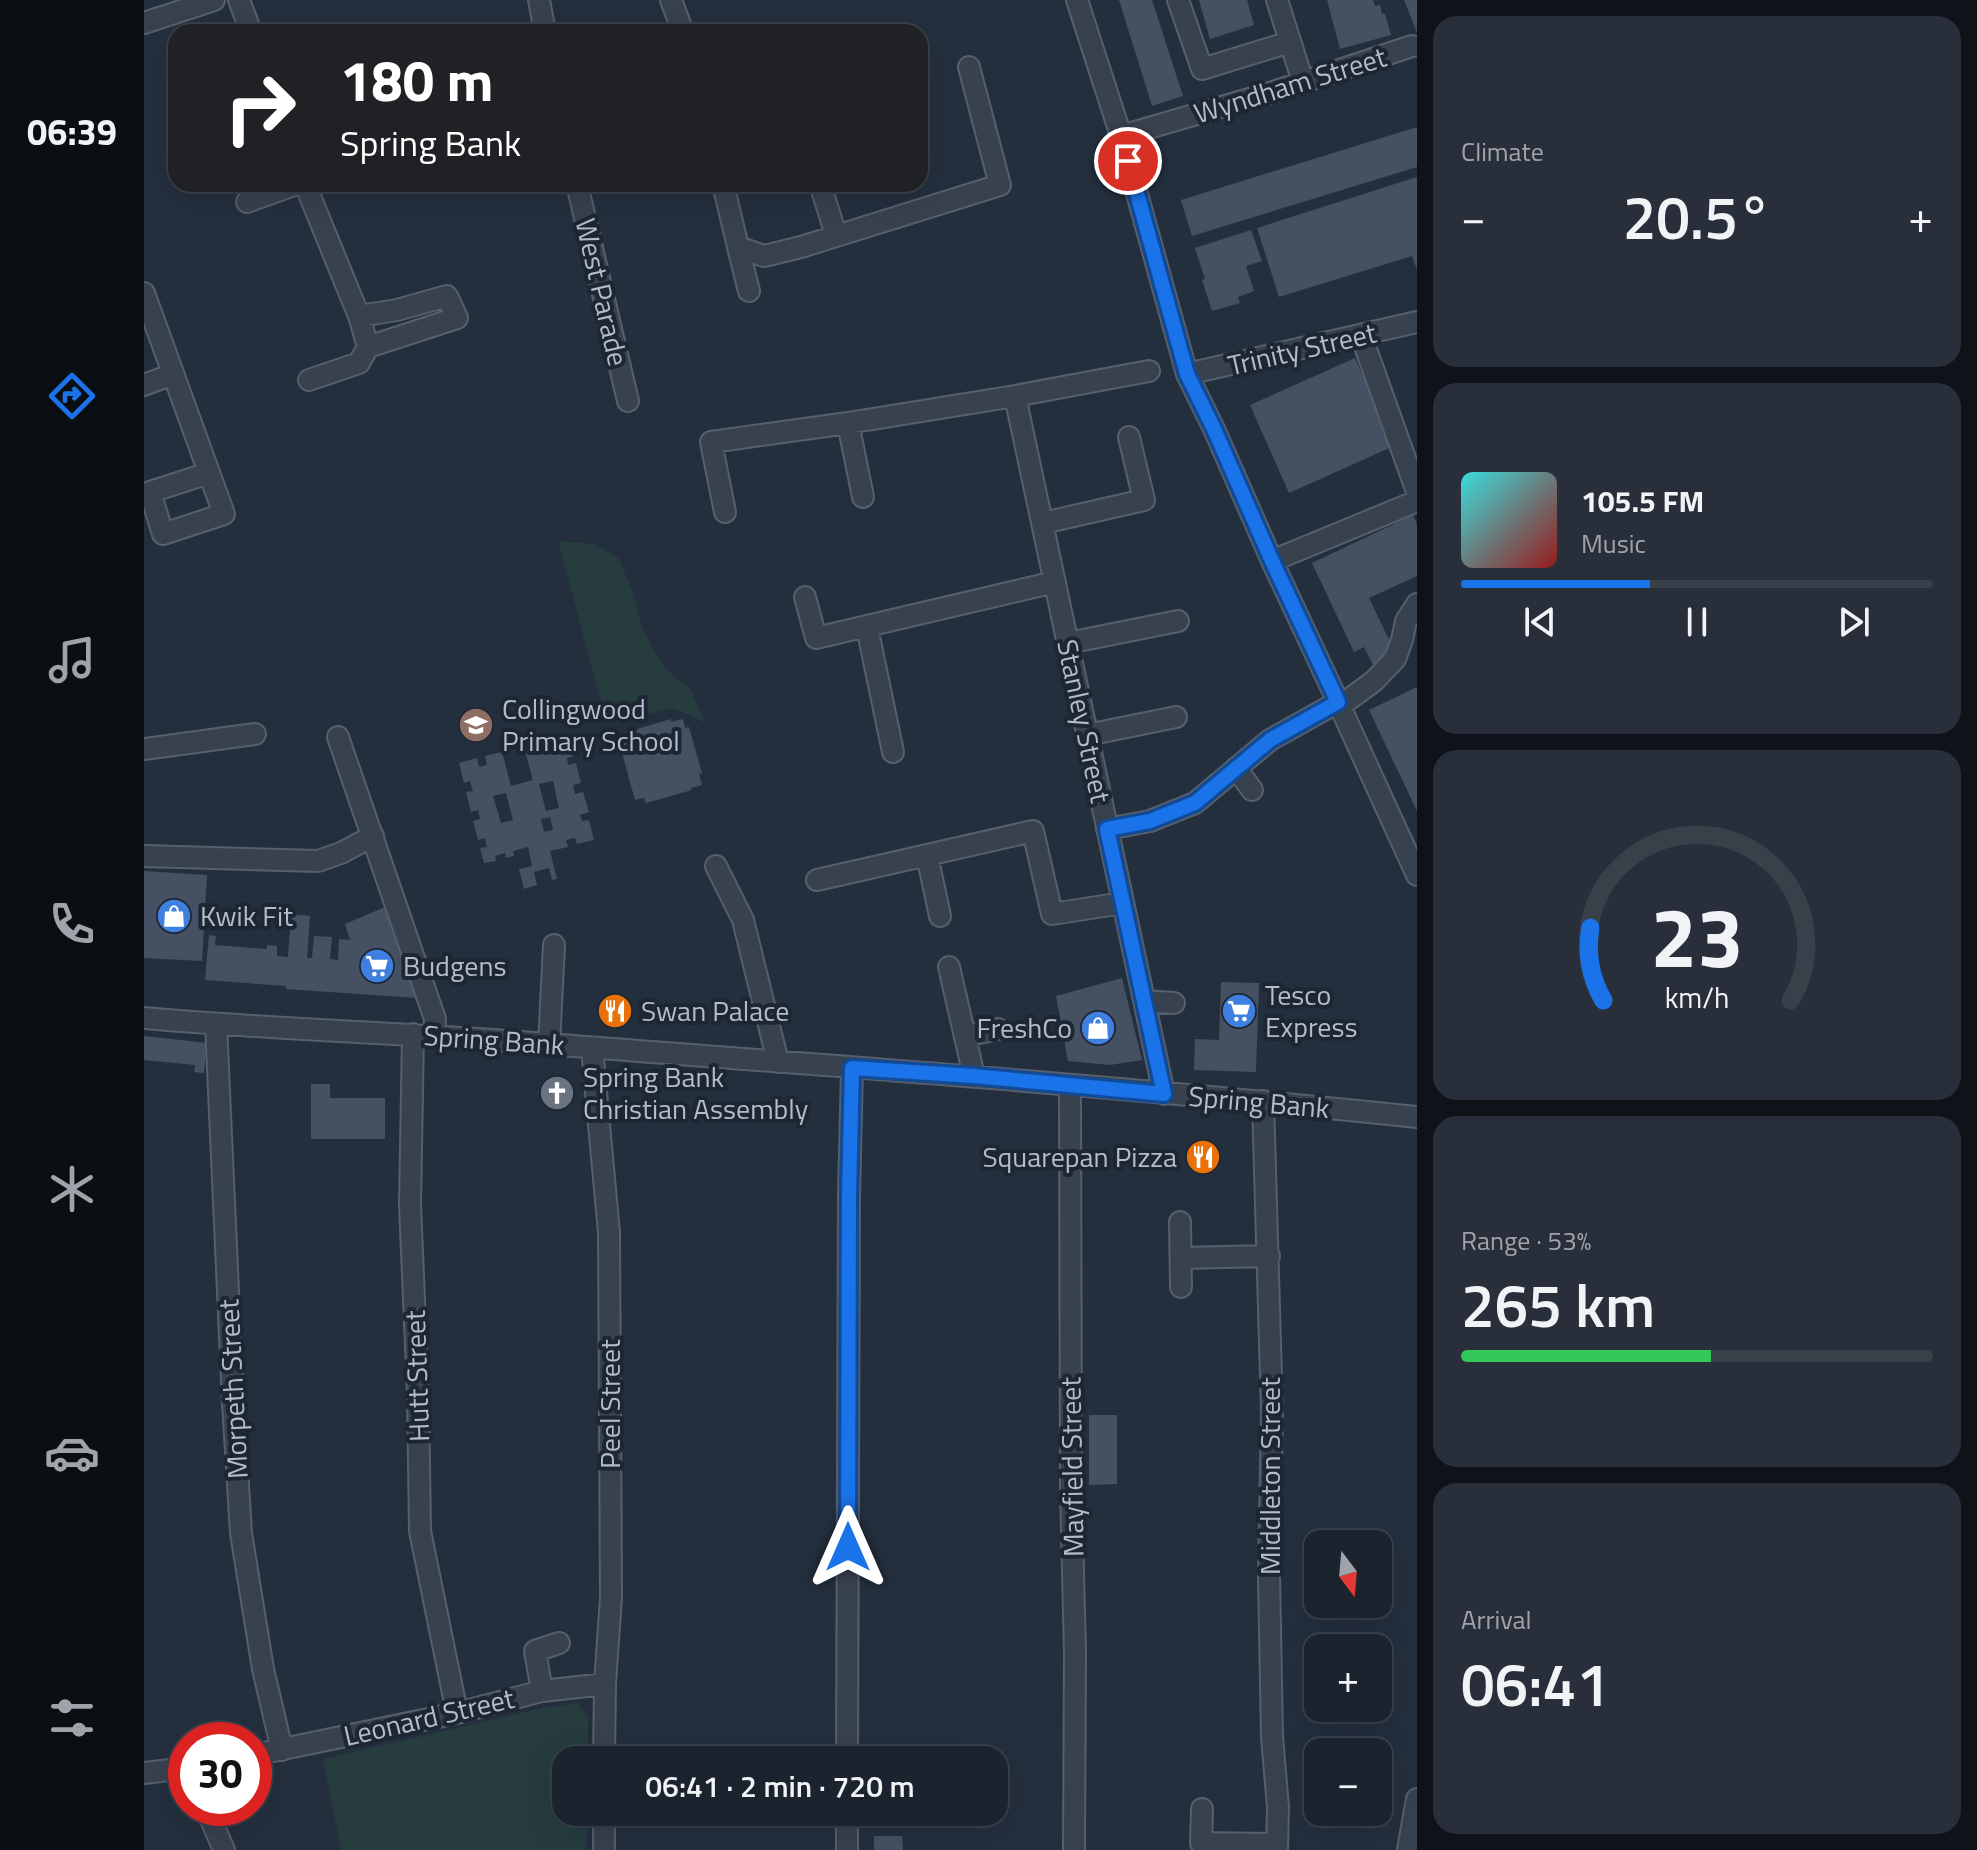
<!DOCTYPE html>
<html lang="en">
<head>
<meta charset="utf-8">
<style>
	body { margin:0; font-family:"Titillium Web",sans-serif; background:#282f3a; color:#f1f3f6; height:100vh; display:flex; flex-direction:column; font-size:30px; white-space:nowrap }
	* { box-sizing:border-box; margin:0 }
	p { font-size:26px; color:#a0a4aa }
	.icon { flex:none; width:44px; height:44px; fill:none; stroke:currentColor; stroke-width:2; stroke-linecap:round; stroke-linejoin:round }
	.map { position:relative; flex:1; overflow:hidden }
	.details { display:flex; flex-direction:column; gap:16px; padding:16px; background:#0f1319; width:560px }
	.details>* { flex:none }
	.top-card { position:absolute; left:24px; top:24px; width:760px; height:168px; border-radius:24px; box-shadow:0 8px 32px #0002,0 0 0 2px #39404a; background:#202124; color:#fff; overflow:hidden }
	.needle { width:52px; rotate:164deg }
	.fabs { position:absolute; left:1160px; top:1530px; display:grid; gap:16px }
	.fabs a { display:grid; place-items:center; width:88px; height:88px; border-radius:16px; background:#1b232e; box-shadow:0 8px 32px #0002,0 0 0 2px #39404a; font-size:40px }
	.speed { position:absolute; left:24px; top:1722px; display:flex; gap:16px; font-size:40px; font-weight:700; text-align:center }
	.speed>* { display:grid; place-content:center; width:104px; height:104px; border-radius:50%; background:#1b232e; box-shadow:0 8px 32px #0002,0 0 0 2px #39404a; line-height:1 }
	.speed .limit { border:12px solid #d22; background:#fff; color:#111 }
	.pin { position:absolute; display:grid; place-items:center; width:68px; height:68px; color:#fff; margin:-34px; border:4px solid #fff; border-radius:50%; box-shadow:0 2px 8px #0007 }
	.me { position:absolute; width:88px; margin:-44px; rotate:0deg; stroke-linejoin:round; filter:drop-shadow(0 0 6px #0008) }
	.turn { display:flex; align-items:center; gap:28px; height:168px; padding:0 40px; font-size:36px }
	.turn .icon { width:104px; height:104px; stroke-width:2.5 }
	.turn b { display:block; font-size:56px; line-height:68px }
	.big { font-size:60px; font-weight:600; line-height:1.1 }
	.details .tile { flex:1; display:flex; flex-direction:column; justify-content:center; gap:12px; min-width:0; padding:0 28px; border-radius:24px; background:#282f3a }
	.details .dial { align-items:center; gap:0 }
	.dial svg { height:208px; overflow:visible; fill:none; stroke:#39404a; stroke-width:7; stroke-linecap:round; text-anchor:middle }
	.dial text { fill:#f1f3f6; stroke:none }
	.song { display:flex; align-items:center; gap:24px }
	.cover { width:96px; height:96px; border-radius:12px; background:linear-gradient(135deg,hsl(180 70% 55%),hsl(0 70% 35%)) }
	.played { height:8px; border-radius:4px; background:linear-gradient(90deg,#1a73e8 40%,#39404a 40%) }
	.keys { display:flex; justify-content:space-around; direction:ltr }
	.heat { display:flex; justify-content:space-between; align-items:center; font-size:44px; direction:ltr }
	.charge { height:12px; border-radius:6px; background:linear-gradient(90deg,#34c759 53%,#39404a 0) }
	.trip { position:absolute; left:408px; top:1746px; width:456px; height:80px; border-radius:24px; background:#1b232e; box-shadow:0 8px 32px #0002,0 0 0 2px #39404a; font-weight:600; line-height:80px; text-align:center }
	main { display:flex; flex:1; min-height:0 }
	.dock { display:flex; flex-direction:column; width:144px; justify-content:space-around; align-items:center; background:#0b0e12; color:#a0a4aa }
	.dock .icon { width:56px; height:56px }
	.dock .on { color:#1a73e8 }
	.dock b { font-size:36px; color:#f1f3f6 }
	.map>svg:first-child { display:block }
	.green { fill:#263c3f }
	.building { fill:#455162; fill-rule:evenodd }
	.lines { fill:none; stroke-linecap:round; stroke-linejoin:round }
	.minor-casing { stroke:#565f6c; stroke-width:24 }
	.minor { stroke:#38414e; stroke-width:20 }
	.route-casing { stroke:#114b97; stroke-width:20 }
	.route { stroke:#1a73e8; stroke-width:14 }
	.labels { text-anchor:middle; stroke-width:8; stroke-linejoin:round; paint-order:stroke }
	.street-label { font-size:28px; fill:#b4bcc9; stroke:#1d2633 }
	.poi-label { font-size:28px; fill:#b4bcc9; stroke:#1d2633; text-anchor:start }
</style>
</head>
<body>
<main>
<nav class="dock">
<b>06:39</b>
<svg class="icon on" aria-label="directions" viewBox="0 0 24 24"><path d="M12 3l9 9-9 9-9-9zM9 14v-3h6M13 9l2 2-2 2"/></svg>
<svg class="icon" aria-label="music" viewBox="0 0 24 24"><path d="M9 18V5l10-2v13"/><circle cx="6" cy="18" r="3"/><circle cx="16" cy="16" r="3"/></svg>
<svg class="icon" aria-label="phone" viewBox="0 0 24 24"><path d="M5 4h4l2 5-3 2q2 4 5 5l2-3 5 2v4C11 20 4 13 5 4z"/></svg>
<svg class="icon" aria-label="climate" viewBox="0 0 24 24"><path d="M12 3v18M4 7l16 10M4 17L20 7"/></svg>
<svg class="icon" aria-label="car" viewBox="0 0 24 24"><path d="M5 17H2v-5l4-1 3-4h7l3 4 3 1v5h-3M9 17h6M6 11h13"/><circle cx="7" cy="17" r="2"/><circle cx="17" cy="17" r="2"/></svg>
<svg class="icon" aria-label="filters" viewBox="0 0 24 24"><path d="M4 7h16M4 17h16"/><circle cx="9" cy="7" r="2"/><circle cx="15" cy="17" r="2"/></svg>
</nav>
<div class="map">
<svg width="1273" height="1850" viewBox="0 0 1273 1850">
	<rect width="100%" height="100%" fill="#242f3e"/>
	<path class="green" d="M414,541L452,544L475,559L489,593L498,629L522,669L546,689L562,723L529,708L463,724Z
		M433,1703L444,1716V1760H422V1812H443L442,1850H197L179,1759L403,1707Z"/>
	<path class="building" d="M975,0H1008L1039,96L1008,106Z
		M1055,0H1103L1110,25L1066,39Z
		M1183,0H1229L1231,6L1236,5L1238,14H1241L1247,35L1196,49Z
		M1260,0H1273V33Z
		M1273,127V167L1048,236L1037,200Z
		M1273,177V270L1268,256L1135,297L1113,228Z
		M1107,230L1118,261L1102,266L1110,291L1094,297L1096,303L1068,311L1058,280L1061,279L1051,248Z
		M1211,358L1250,446L1145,493L1106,405Z
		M1269,515L1273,524V576L1225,598L1252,654L1229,665L1220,647L1210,652L1168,563Z
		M1273,687V811L1225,710Z
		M527,719V722L539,719L541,728L545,727L558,773L555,774L558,785L547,788L548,790L502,803L500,798L491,800L473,735Z
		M423,735L429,756L423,758L424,765L432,763L437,783L429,785L431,794L439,792L445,812L436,815L438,821L445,820L450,840L433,844L431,838L422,840L424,847L406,851L413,879L408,880L405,868L390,872L393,885L380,889L375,869L388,866L384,847L369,851L370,856L362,858L361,853L351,856L352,861L340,863L336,848L343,847L341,838L334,840L329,821L336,819L334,810L327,812L322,792L329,791L326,781L320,783L315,763L333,758L335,767L343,765L341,756L358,752L367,786L389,780L380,747L397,742L399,750L408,748L406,739ZM409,781L415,808L402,811L395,784ZM362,793L369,820L357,823L349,796ZM406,817L409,830L400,832L397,819Z
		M0,871L63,875L58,961L0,958Z
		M241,907L273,998L142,989V986L61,980L65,935L72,936L71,945L123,949V945L133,946V956L144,957L147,914L166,916L163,958H168L170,936L188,937L186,959L194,960L195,939L206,940L201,924Z
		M978,978L998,1060L966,1065L924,1061L912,996Z
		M1077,982L1115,983L1112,1072L1050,1070L1051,1039L1075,1040Z
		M0,1036L63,1043L60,1073L50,1072L51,1065L0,1060Z
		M167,1084H186V1098H241V1139H167Z
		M945,1415H973V1484L945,1485Z
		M730,1836H758L759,1850H730Z"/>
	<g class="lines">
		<g class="minor-casing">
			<path id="minor" d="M95,0L107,32
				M395,0L401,32
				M527,0L539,32
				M933,0L977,136L1043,374L1070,429L1128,561L1194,702L1273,875
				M1034,0L1058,69L1146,42
				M1133,0L1159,82
				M0,23L70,0
				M977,136L1129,92L1268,46
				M161,184L215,316L224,347L313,318L303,296L253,310L215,316
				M433,184L484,401
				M579,184L594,247L620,256L657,247L856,185L825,67
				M676,184L692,235
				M103,202L153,184
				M594,247L605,291
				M0,293L80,514L19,534L6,492L65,473
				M1217,335L1273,492
				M1043,374L1273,322
				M165,380L215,363L224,347
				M0,385L29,374
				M871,396L1005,371
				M704,423L719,497
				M581,512L567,442L704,423L871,396L1020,1094
				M899,523L1000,500L985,437
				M1128,561L1273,501
				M661,597L672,638L911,582
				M723,627L749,752
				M924,643L1034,621
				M1196,706L1230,681L1251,659L1258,640L1262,621L1273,604
				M943,735L1032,717
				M194,737L291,1019L290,1036
				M0,749L111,734
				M1092,768L1108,790
				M963,829L1006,821L1051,803L1126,740L1194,702
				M783,855L796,916
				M0,856L174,861L197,853L229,836
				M572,866L599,920L634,1062
				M673,880L889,831L908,914L979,903
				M805,967L830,1076
				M1000,1001L1030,1003
				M0,1018C134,1030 269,1033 403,1044C693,1066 984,1087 1273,1117
				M72,1024L89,1403L97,1533L119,1669L138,1750
				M269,1034L266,1205L274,1393L276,1531L313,1713
				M821,1036L854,1029
				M405,1044L410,945
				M448,1048L465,1233L467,1597L461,1684L460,1760
				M926,1085L927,1491L931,1653L930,1850
				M1119,1101L1128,1412L1125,1576L1128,1737L1134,1807L1133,1850
				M1036,1222L1037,1287
				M1037,1258L1125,1256
				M398,1691L391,1651L415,1643
				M110,1755L313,1713L398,1691L461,1684
				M703,1760L705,1195L708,1068
				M0,1773L42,1768
				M62,1808L80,1850
				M1058,1809L1057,1843L1133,1844
				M460,1850V1812
				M703,1850V1812
				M1264,1850L1273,1799"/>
		</g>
		<use href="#minor" class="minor"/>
	</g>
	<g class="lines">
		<g class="route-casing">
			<path id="route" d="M704,1547L705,1195L708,1068L830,1076L1020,1094L963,829L1006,821L1051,803L1126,740L1194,702L1128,561L1070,429L1043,374L984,161"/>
		</g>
		<use href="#route" class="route"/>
	</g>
	<defs>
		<g id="school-disc" transform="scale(1.8)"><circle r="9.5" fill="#8d6e63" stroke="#1d2633"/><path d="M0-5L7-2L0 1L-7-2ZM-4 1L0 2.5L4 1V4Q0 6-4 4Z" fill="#fff"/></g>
		<g id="shop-disc" transform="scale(1.8)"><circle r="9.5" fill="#3f7fe0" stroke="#1d2633"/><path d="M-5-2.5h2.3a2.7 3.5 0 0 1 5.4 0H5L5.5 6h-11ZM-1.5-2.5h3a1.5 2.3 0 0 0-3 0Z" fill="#fff"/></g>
		<g id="supermarket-disc" transform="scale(1.8)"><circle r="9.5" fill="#3f7fe0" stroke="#1d2633"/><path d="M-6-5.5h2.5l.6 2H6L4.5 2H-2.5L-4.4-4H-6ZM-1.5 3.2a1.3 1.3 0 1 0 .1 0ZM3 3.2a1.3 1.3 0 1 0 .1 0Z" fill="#fff"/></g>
		<g id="restaurant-disc" transform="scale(1.8)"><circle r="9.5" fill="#e8710a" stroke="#1d2633"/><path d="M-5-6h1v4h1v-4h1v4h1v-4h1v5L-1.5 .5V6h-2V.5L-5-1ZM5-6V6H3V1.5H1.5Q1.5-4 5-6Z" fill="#fff"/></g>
		<g id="church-disc" transform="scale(1.8)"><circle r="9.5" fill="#6b7280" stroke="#1d2633"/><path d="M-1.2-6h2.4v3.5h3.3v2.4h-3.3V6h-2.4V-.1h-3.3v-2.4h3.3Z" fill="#fff"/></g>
	</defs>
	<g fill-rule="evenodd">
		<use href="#school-disc" x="332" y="725"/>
		<use href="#shop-disc" x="30" y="916"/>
		<use href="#supermarket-disc" x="233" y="966"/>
		<use href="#restaurant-disc" x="471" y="1011"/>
		<use href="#supermarket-disc" x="1095" y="1011"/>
		<use href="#shop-disc" x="954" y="1028"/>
		<use href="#church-disc" x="413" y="1093"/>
		<use href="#restaurant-disc" x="1059" y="1157"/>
	</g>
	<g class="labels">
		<g class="street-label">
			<text transform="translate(1146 85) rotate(-17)" y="10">Wyndham Street</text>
			<text transform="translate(458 292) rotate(77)" y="10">West Parade</text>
			<text transform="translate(1158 349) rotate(-13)" y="10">Trinity Street</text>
			<text transform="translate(940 721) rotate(78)" y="10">Stanley Street</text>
			<text transform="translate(350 1040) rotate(4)" y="10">Spring Bank</text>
			<text transform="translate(1115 1102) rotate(5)" y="10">Spring Bank</text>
			<text transform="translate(273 1376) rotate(-92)" y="10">Hutt Street</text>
			<text transform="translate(89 1389) rotate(-93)" y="10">Morpeth Street</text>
			<text transform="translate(466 1404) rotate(-90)" y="10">Peel Street</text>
			<text transform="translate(928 1467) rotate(-91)" y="10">Mayfield Street</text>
			<text transform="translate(1126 1476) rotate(-90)" y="10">Middleton Street</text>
			<text transform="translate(285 1717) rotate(-13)" y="10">Leonard Street</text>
		</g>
		<g class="poi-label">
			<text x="358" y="719">Collingwood<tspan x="358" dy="32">Primary School</tspan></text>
			<text x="56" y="926">Kwik Fit</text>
			<text x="259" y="976">Budgens</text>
			<text x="1121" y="1005">Tesco<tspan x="1121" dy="32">Express</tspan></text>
			<text x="497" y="1021">Swan Palace</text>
			<text x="928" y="1038" text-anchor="end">FreshCo</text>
			<text x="439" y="1087">Spring Bank<tspan x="439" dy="32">Christian Assembly</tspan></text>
			<text x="1033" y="1167" text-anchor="end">Squarepan Pizza</text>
		</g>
	</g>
</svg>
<div class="fabs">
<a><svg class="needle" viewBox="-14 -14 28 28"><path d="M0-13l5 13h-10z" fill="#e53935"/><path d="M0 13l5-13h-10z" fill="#a0a4aa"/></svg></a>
<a>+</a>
<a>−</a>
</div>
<div class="speed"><div class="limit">30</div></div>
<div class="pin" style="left:984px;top:161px;background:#d93025"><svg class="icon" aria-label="arrive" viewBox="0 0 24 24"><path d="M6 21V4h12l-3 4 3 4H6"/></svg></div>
<svg class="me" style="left:704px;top:1547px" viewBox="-20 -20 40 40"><path d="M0-17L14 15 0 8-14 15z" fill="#1a73e8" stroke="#fff" stroke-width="4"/></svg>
<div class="trip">06:41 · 2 min · 720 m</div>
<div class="top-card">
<div class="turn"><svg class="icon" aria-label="right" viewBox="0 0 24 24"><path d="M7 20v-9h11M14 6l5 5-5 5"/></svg><div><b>180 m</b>Spring Bank</div></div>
</div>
</div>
<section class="details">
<div class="tile"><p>Climate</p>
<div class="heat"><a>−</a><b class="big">20.5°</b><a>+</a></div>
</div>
<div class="tile">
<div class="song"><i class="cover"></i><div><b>105.5 FM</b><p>Music</p></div></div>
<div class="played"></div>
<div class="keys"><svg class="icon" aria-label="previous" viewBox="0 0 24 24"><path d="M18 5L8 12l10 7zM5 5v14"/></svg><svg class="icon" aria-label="pause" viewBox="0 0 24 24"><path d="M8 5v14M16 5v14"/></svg><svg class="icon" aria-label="next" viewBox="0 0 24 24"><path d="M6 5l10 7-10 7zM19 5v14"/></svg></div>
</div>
<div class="tile dial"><svg viewBox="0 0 100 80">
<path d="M14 69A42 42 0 1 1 86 69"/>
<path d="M14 69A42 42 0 0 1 9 41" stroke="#1a73e8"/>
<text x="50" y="56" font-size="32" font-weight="700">23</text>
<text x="50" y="72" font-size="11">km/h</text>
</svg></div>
<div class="tile"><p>Range · 53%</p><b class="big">265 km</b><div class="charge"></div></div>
<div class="tile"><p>Arrival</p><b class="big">06:41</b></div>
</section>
</main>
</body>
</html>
